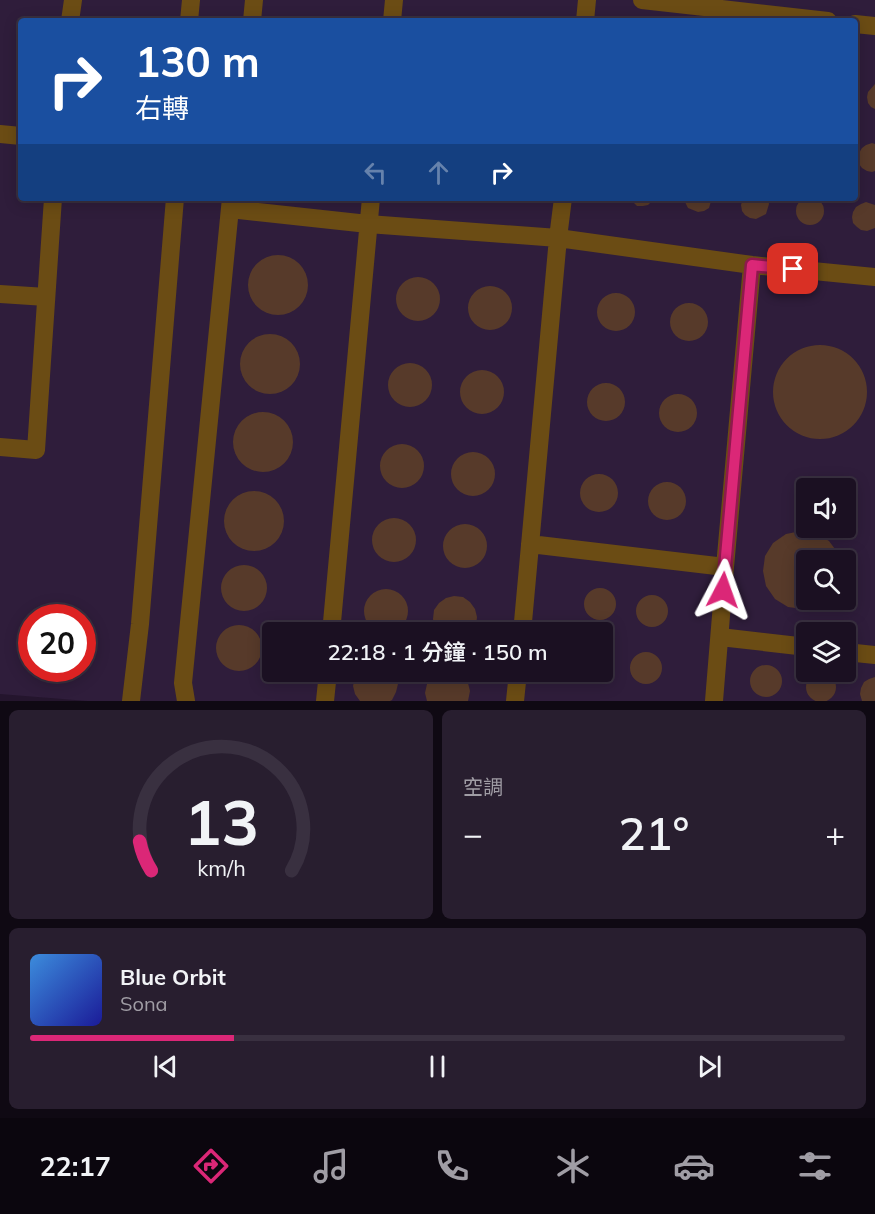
<!DOCTYPE html>
<html lang="zh-TW">
<head>
<meta charset="utf-8">
<style>
	body { margin:0; font-family:Mulish,"Noto Sans TC",sans-serif; background:#281e2f; color:#f1f3f6; height:100vh; display:flex; flex-direction:column; font-size:22px; white-space:nowrap }
	* { box-sizing:border-box; margin:0 }
	p { font-size:20px; color:#a09da5 }
	.icon { flex:none; width:33px; height:33px; fill:none; stroke:currentColor; stroke-width:2; stroke-linecap:round; stroke-linejoin:round }
	.map { position:relative; height:701px; overflow:hidden }
	.drawer { display:flex; flex-direction:column; gap:9px; padding:9px; background:#0f0913; flex:1 }
	.drawer>* { flex:none }
	.banner { position:absolute; left:18px; top:18px; width:840px; height:183px; border-radius:6px; box-shadow:0 3px 15px #0003,0 0 0 2px #393040; background:#1a4fa0; color:#fff; overflow:hidden }
	.controls { position:absolute; left:796px; top:478px; display:grid; gap:12px }
	.controls a { display:grid; place-items:center; width:60px; height:60px; border-radius:6px; background:#1b1022; box-shadow:0 3px 15px #0003,0 0 0 2px #393040; font-size:30px }
	.speed { position:absolute; left:18px; top:604px; display:flex; gap:12px; font-size:30px; font-weight:700; text-align:center }
	.speed>* { display:grid; place-content:center; width:78px; height:78px; border-radius:50%; background:#1b1022; box-shadow:0 3px 15px #0003,0 0 0 2px #393040; line-height:1 }
	.speed .limit { border:9px solid #d22; background:#fff; color:#111 }
	.pin { position:absolute; display:grid; place-items:center; width:51px; height:51px; color:#fff; margin:-26px; border-radius:12px; box-shadow:0 3px 9px #0006 }
	.me { position:absolute; width:66px; margin:-33px; rotate:4deg; stroke-linejoin:round; filter:drop-shadow(0 0 4px #0008) }
	.turn { display:flex; align-items:center; gap:21px; height:126px; padding:0 18px; font-size:27px }
	.turn .icon { width:78px; height:78px; stroke-width:2.5 }
	.turn b { display:block; font-size:42px; line-height:51px }
	.lanes { display:flex; align-items:center; height:57px; padding:0 18px; background:#0003; justify-content:center; gap:30px; direction:ltr }
	.lanes .off { opacity:.35 }
	.big { font-size:45px; font-weight:600; line-height:1.1 }
	.drawer .tile { flex:1; display:flex; flex-direction:column; justify-content:center; gap:9px; min-width:0; padding:0 21px; border-radius:9px; background:#281e2f }
	.drawer .dial { align-items:center; gap:0 }
	.dial svg { height:156px; overflow:visible; fill:none; stroke:#393040; stroke-width:7; stroke-linecap:round; text-anchor:middle }
	.dial text { fill:#f1f3f6; stroke:none }
	.song { display:flex; align-items:center; gap:18px }
	.cover { width:72px; height:72px; border-radius:9px; background:linear-gradient(135deg,hsl(210 70% 55%),hsl(240 70% 35%)) }
	.played { height:6px; border-radius:3px; background:linear-gradient(90deg,#db2777 25%,#393040 25%) }
	.keys { display:flex; justify-content:space-around; direction:ltr }
	.heat { display:flex; justify-content:space-between; align-items:center; font-size:33px; direction:ltr }
	.drawer .tiles { flex:1; display:grid; gap:9px; grid-template-columns:1fr 1fr }
	.tile:last-child { grid-column:span 2 }
	.trip { position:absolute; left:262px; top:622px; width:351px; height:60px; border-radius:6px; background:#1b1022; box-shadow:0 3px 15px #0003,0 0 0 2px #393040; font-weight:600; line-height:60px; text-align:center }
	.tabs { display:flex; height:96px; justify-content:space-around; align-items:center; background:#0b060e; color:#a09da5 }
	.tabs .icon { width:42px; height:42px }
	.tabs .on { color:#db2777 }
	.tabs b { font-size:27px; color:#f1f3f6 }
	.map>svg:first-child { display:block }
	.built { fill:#2f1d3b; fill-rule:evenodd }
	.building { fill:#573a2a }
	.lines { fill:none; stroke-linecap:round; stroke-linejoin:round }
	.minor { stroke:#6b4c14; stroke-width:18 }
	.route-casing { stroke:#8e194d; stroke-width:15 }
	.route { stroke:#db2777; stroke-width:10 }
</style>
</head>
<body>
<div class="map">
<svg width="875" height="701" viewBox="0 0 875 701">
	<rect width="100%" height="100%" fill="#24152d"/>
	<path class="built" d="M0,0H875V701H87L0,694ZM21,21H855V198H21ZM807,489H846V528H807ZM807,561H846V600H807ZM32,618H82V669H32ZM273,633H603V672H273ZM807,633H846V672H807Z"/>
	<path class="building" d="M875,84V109L871,107L868,103L867,97L868,92Z
		M872,143L875,144V171L872,172L867,171L862,168L859,164L858,158L859,153L862,148L866,145Z
		M796 211a14 14 0 1 1 28 0a14 14 0 1 1-28 0Z
		M629,198H655L648,205L643,206H637Z
		M683,198H712L709,208L704,211L698,212L688,208Z
		M743,198H768L769,204L766,214L756,219L750,218L745,215L742,211L741,205Z
		M866,202L875,205V228L867,231L861,230L857,227L853,223L852,217L853,212L856,207L861,204Z
		M248 285a30 30 0 1 1 60 0a30 30 0 1 1-60 0Z
		M396 299a22 22 0 1 1 44 0a22 22 0 1 1-44 0Z
		M468 308a22 22 0 1 1 44 0a22 22 0 1 1-44 0Z
		M597 312a19 19 0 1 1 38 0a19 19 0 1 1-38 0Z
		M670 322a19 19 0 1 1 38 0a19 19 0 1 1-38 0Z
		M240 364a30 30 0 1 1 60 0a30 30 0 1 1-60 0Z
		M773 392a47 47 0 1 1 94 0a47 47 0 1 1-94 0Z
		M388 385a22 22 0 1 1 44 0a22 22 0 1 1-44 0Z
		M460 392a22 22 0 1 1 44 0a22 22 0 1 1-44 0Z
		M587 402a19 19 0 1 1 38 0a19 19 0 1 1-38 0Z
		M659 413a19 19 0 1 1 38 0a19 19 0 1 1-38 0Z
		M233 442a30 30 0 1 1 60 0a30 30 0 1 1-60 0Z
		M380 466a22 22 0 1 1 44 0a22 22 0 1 1-44 0Z
		M451 474a22 22 0 1 1 44 0a22 22 0 1 1-44 0Z
		M580 493a19 19 0 1 1 38 0a19 19 0 1 1-38 0Z
		M648 501a19 19 0 1 1 38 0a19 19 0 1 1-38 0Z
		M224 521a30 30 0 1 1 60 0a30 30 0 1 1-60 0Z
		M372 540a22 22 0 1 1 44 0a22 22 0 1 1-44 0Z
		M443 546a22 22 0 1 1 44 0a22 22 0 1 1-44 0Z
		M801,531L816,533L829,541L838,553L840,561H807V600H826L818,606L803,609L788,607L775,599L766,586L763,571L765,556L773,543L786,534Z
		M221 588a23 23 0 1 1 46 0a23 23 0 1 1-46 0Z
		M584 604a16 16 0 1 1 32 0a16 16 0 1 1-32 0Z
		M364 611a22 22 0 1 1 44 0a22 22 0 1 1-44 0Z
		M636 611a16 16 0 1 1 32 0a16 16 0 1 1-32 0Z
		M454,596L463,597L470,602L475,609L477,617L476,626L471,633H438L434,627L433,619L434,610L439,603L446,598Z
		M216 648a23 23 0 1 1 46 0a23 23 0 1 1-46 0Z
		M630 668a16 16 0 1 1 32 0a16 16 0 1 1-32 0Z
		M750 681a16 16 0 1 1 32 0a16 16 0 1 1-32 0Z
		M806 687a15 15 0 1 1 30 0a15 15 0 1 1-30 0Z
		M358,672H393L396,675L398,684L396,692L392,700L390,701H360L355,694L353,686L355,677Z
		M438,672H457L463,676L468,683L470,691L468,701H427L425,693L427,684L431,677Z
		M571,672H595L590,675L584,677L578,676Z
		M875,677V701H862L860,694L861,688L864,682L869,679Z"/>
	<g class="lines">
		<path class="minor" d="M642,0L828,21
			M70,21L73,0
			M189,21L191,0
			M252,21L254,0
			M392,21L394,0
			M585,21L587,0
			M855,24L875,26
			M0,134L21,136
			M230,209L368,224L558,238L752,265L875,277
			M0,294L46,297
			M0,447L36,450L53,198
			M530,544L725,567
			M331,633L371,198
			M522,633L558,238L563,198
			M720,637L807,647
			M846,652L875,655
			M131,701L140,624L175,198
			M186,701L183,683L231,198
			M325,701L328,672
			M515,701L518,672
			M714,701L725,567L752,265"/>
	</g>
	<g class="lines">
		<g class="route-casing">
			<path id="route" d="M723,590L752,265L793,269"/>
		</g>
		<use href="#route" class="route"/>
	</g>
</svg>
<div class="controls">
<a><svg class="icon" aria-label="sound" viewBox="0 0 24 24"><path d="M4 9h4l5-4v14l-5-4H4zM17 9q2 3 0 6"/></svg></a>
<a><svg class="icon" aria-label="search" viewBox="0 0 24 24"><circle cx="10" cy="10" r="6"/><path d="M15 15l6 6"/></svg></a>
<a><svg class="icon" aria-label="layers" viewBox="0 0 24 24"><path d="M12 4l9 5-9 5-9-5zM3 14l9 5 9-5"/></svg></a>
</div>
<div class="speed"><div class="limit">20</div></div>
<div class="pin" style="left:793px;top:269px;background:#d93025"><svg class="icon" aria-label="arrive" viewBox="0 0 24 24"><path d="M6 21V4h12l-3 4 3 4H6"/></svg></div>
<svg class="me" style="left:723px;top:590px" viewBox="-20 -20 40 40"><path d="M0-17L14 15 0 8-14 15z" fill="#db2777" stroke="#fff" stroke-width="4"/></svg>
<div class="trip">22:18 · 1 分鐘 · 150 m</div>
<div class="banner">
<div class="turn"><svg class="icon" aria-label="right" viewBox="0 0 24 24"><path d="M7 20v-9h11M14 6l5 5-5 5"/></svg><div><b>130 m</b>右轉</div></div>
<div class="lanes"><svg class="icon off" aria-label="left" viewBox="0 0 24 24"><path d="M17 20v-9H6M10 6l-5 5 5 5"/></svg><svg class="icon off" aria-label="ahead" viewBox="0 0 24 24"><path d="M12 20V5M6 11l6-6 6 6"/></svg><svg class="icon" aria-label="right" viewBox="0 0 24 24"><path d="M7 20v-9h11M14 6l5 5-5 5"/></svg></div>
</div>
</div>
<section class="drawer">
<div class="tiles">
<div class="tile dial"><svg viewBox="0 0 100 80">
<path d="M14 69A42 42 0 1 1 86 69"/>
<path d="M14 69A42 42 0 0 1 8 54" stroke="#db2777"/>
<text x="50" y="56" font-size="32" font-weight="700">13</text>
<text x="50" y="72" font-size="11">km/h</text>
</svg></div>
<div class="tile"><p>空調</p>
<div class="heat"><a>−</a><b class="big">21°</b><a>+</a></div>
</div>
<div class="tile">
<div class="song"><i class="cover"></i><div><b>Blue Orbit</b><p>Sona</p></div></div>
<div class="played"></div>
<div class="keys"><svg class="icon" aria-label="previous" viewBox="0 0 24 24"><path d="M18 5L8 12l10 7zM5 5v14"/></svg><svg class="icon" aria-label="pause" viewBox="0 0 24 24"><path d="M8 5v14M16 5v14"/></svg><svg class="icon" aria-label="next" viewBox="0 0 24 24"><path d="M6 5l10 7-10 7zM19 5v14"/></svg></div>
</div>
</div>
</section>
<nav class="tabs">
<b>22:17</b>
<svg class="icon on" aria-label="directions" viewBox="0 0 24 24"><path d="M12 3l9 9-9 9-9-9zM9 14v-3h6M13 9l2 2-2 2"/></svg>
<svg class="icon" aria-label="music" viewBox="0 0 24 24"><path d="M9 18V5l10-2v13"/><circle cx="6" cy="18" r="3"/><circle cx="16" cy="16" r="3"/></svg>
<svg class="icon" aria-label="phone" viewBox="0 0 24 24"><path d="M5 4h4l2 5-3 2q2 4 5 5l2-3 5 2v4C11 20 4 13 5 4z"/></svg>
<svg class="icon" aria-label="climate" viewBox="0 0 24 24"><path d="M12 3v18M4 7l16 10M4 17L20 7"/></svg>
<svg class="icon" aria-label="car" viewBox="0 0 24 24"><path d="M5 17H2v-5l4-1 3-4h7l3 4 3 1v5h-3M9 17h6M6 11h13"/><circle cx="7" cy="17" r="2"/><circle cx="17" cy="17" r="2"/></svg>
<svg class="icon" aria-label="filters" viewBox="0 0 24 24"><path d="M4 7h16M4 17h16"/><circle cx="9" cy="7" r="2"/><circle cx="15" cy="17" r="2"/></svg>
</nav>
</body>
</html>
